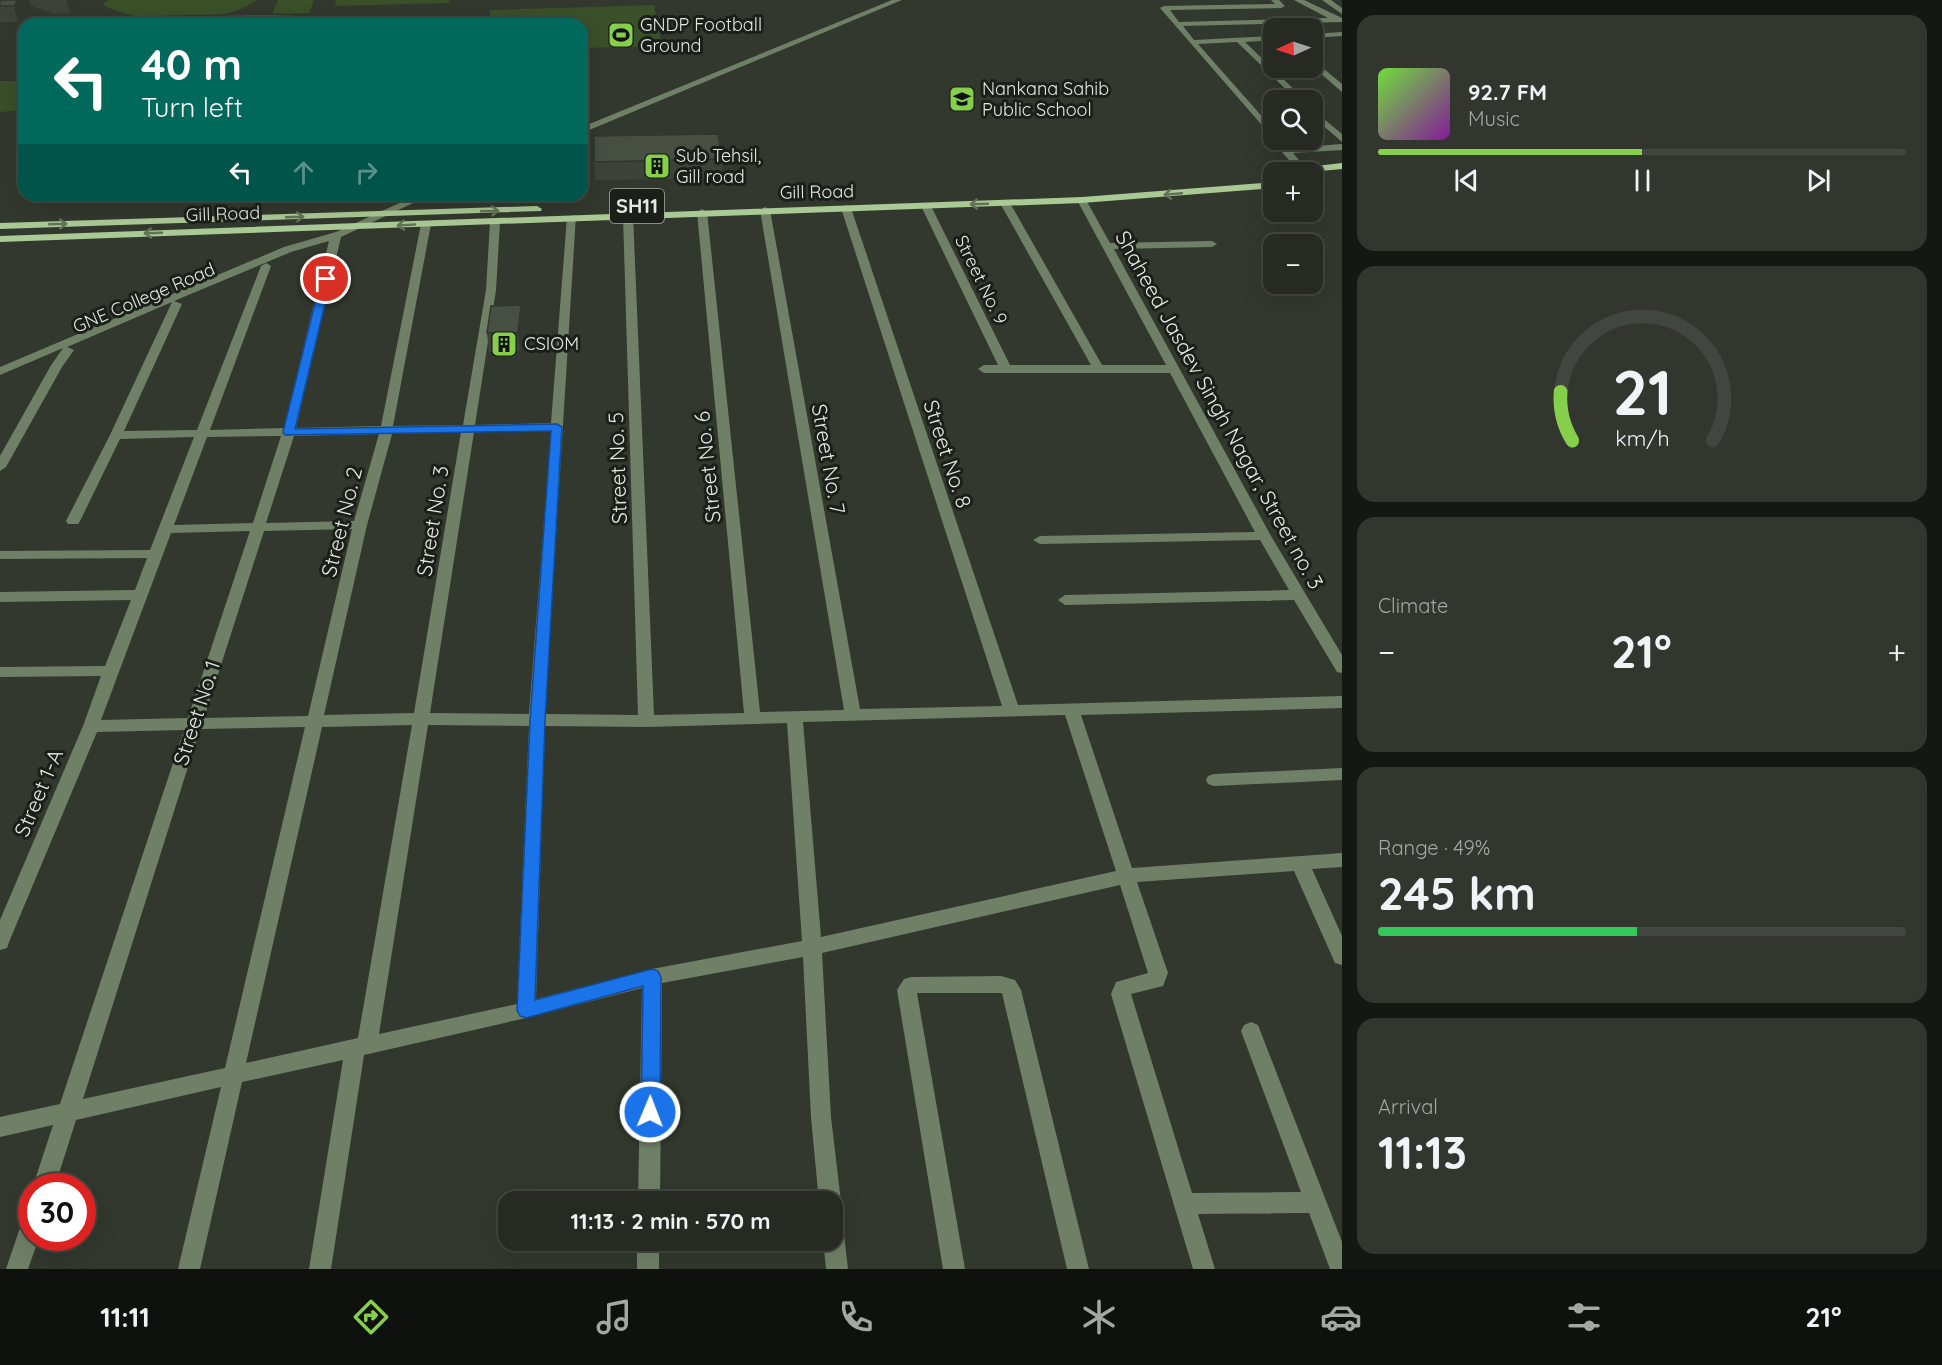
<!DOCTYPE html>
<html lang="en">
<head>
<meta charset="utf-8">
<style>
	body { margin:0; font-family:Quicksand,sans-serif; background:#32362f; color:#f1f3f6; height:100vh; display:flex; flex-direction:column; font-size:22px; white-space:nowrap }
	* { box-sizing:border-box; margin:0 }
	p { font-size:20px; color:#a4a7a5 }
	.icon { flex:none; width:33px; height:33px; fill:none; stroke:currentColor; stroke-width:2; stroke-linecap:round; stroke-linejoin:round }
	.map { position:relative; flex:1; overflow:hidden }
	.panel { display:flex; flex-direction:column; gap:15px; padding:15px; background:#151713; width:600px }
	.panel>* { flex:none }
	.top-card { position:absolute; left:18px; top:18px; width:570px; height:183px; border-radius:18px; box-shadow:0 6px 24px #0002,0 0 0 2px #424640; background:#00695c; color:#fff; overflow:hidden }
	.needle { width:39px; rotate:267deg }
	.buttons { position:absolute; left:1263px; top:18px; display:grid; gap:12px }
	.buttons a { display:grid; place-items:center; width:60px; height:60px; border-radius:12px; background:#262a22; box-shadow:0 6px 24px #0002,0 0 0 2px #424640; font-size:30px }
	.speed { position:absolute; left:18px; top:1173px; display:flex; gap:12px; font-size:30px; font-weight:700; text-align:center }
	.speed>* { display:grid; place-content:center; width:78px; height:78px; border-radius:50%; background:#262a22; box-shadow:0 6px 24px #0002,0 0 0 2px #424640; line-height:1 }
	.speed .limit { border:9px solid #d22; background:#fff; color:#111 }
	.pin { position:absolute; display:grid; place-items:center; width:51px; height:51px; color:#fff; margin:-26px; border:3px solid #fff; border-radius:50%; box-shadow:0 2px 6px #0007 }
	.me { position:absolute; width:66px; margin:-33px; rotate:1deg; stroke-linejoin:round; filter:drop-shadow(0 0 4px #0008) }
	.turn { display:flex; align-items:center; gap:21px; height:126px; padding:0 24px; font-size:27px }
	.turn .icon { width:78px; height:78px; stroke-width:2.5 }
	.turn b { display:block; font-size:42px; line-height:51px }
	.lanes { display:flex; align-items:center; height:57px; padding:0 24px; background:#0003; justify-content:center; gap:30px; direction:ltr }
	.lanes .off { opacity:.35 }
	.big { font-size:45px; font-weight:800; line-height:1.1 }
	.panel .tile { flex:1; display:flex; flex-direction:column; justify-content:center; gap:9px; min-width:0; padding:0 21px; border-radius:18px; background:#32362f }
	.panel .dial { align-items:center; gap:0 }
	.dial svg { height:156px; overflow:visible; fill:none; stroke:#424640; stroke-width:7; stroke-linecap:round; text-anchor:middle }
	.dial text { fill:#f1f3f6; stroke:none }
	.song { display:flex; align-items:center; gap:18px }
	.cover { width:72px; height:72px; border-radius:9px; background:linear-gradient(135deg,hsl(100 70% 55%),hsl(290 70% 35%)) }
	.played { height:6px; border-radius:3px; background:linear-gradient(90deg,#86cf4b 50%,#424640 50%) }
	.keys { display:flex; justify-content:space-around; direction:ltr }
	.heat { display:flex; justify-content:space-between; align-items:center; font-size:33px; direction:ltr }
	.charge { height:9px; border-radius:4px; background:linear-gradient(90deg,#34c759 49%,#424640 0) }
	.trip { position:absolute; left:498px; top:1191px; width:345px; height:60px; border-radius:18px; background:#262a22; box-shadow:0 6px 24px #0002,0 0 0 2px #424640; font-weight:800; line-height:60px; text-align:center }
	.tabs { display:flex; height:96px; justify-content:space-around; align-items:center; background:#0f110e; color:#a4a7a5 }
	.tabs .icon { width:42px; height:42px }
	.tabs .selected { color:#86cf4b }
	.tabs b { font-size:27px; color:#f1f3f6 }
	main { display:flex; flex:1; min-height:0 }
	.map>svg:first-child { display:block }
	.green { fill:#395029 }
	.lines { fill:none; stroke-linecap:round; stroke-linejoin:round }
	.minor { fill:#708067; fill-rule:evenodd }
	.major { fill:#a9c995; fill-rule:evenodd }
	.wall { fill:#3d4339 }
	.shaded-wall { fill:#32372e }
	.building { fill:#474e42; stroke:#32372e; stroke-width:1.5 }
	.oneway { stroke:#627458 }
	.route { fill:#1a73e8; stroke:#114b97; stroke-width:1.5 }
	.labels { text-anchor:middle; stroke-width:6; stroke-linejoin:round; paint-order:stroke }
	.far-poi-label { font-size:18px; fill:#e3e8e1; stroke:#1b1f1a; text-anchor:start }
	.far-street-label { font-size:18px; fill:#e3e8e1; stroke:#1b1f1a }
	.shield { fill:#1b1f1a; stroke:#a7aca5; stroke-width:1.5 }
	.shield-label { font-size:20px; font-weight:bold; fill:#e3e8e1 }
	.street-label { font-size:21px; fill:#e3e8e1; stroke:#1b1f1a }
</style>
</head>
<body>
<main>
<div class="map">
<svg width="1342" height="1269" viewBox="0 0 1342 1269">
	<rect width="100%" height="100%" fill="#32382d"/>
	<path class="green" d="M107,0H257C224,25 139,25 103,5Z
		M278,0H314L309,13L272,14Z
		M336,0H449V3L335,6Z
		M654,5L662,46L582,48V24H490V10Z
		M0,81H24V110L0,112Z"/>
	<g class="lines">
		<path class="minor" d="M892,0H902L582,133V127Z
			M1271,0H1279L1285,6L1281,8L1170,10L1179,22L1328,18L1294,0H1304L1342,18V22L1183,26L1194,40L1274,36V40L1245,42L1305,100H1297L1237,42L1198,44L1274,130V139L1160,8L1164,6L1275,4Z
			M1322,0H1331L1342,8V14Z
			M1342,32V36L1312,38V34Z
			M1312,59L1342,84V92L1312,66Z
			M1312,109L1342,134V142L1312,116Z
			M1282,143L1289,148L1342,144V150L1293,153L1308,171L1299,172L1277,146Z
			M417,195H430L341,237L296,428L381,426L421,224L426,221L431,224L393,426L463,425L486,290L490,222L495,219L500,222L496,290L475,425L551,423L567,217L576,215L545,714L638,715L623,215L628,212L633,215L654,715L744,713L697,212L702,209L707,212L760,712L844,710L760,210L765,207L770,210L860,709L1002,706L841,208L846,205L851,208L1018,705L1342,696V708L1081,715L1132,868L1342,853V867L1312,869L1342,936V965L1335,963L1294,871L1137,882L1168,973L1163,986L1131,994L1192,1193L1301,1192L1241,1031L1244,1025L1251,1022L1258,1025L1342,1242V1269H1330L1309,1213L1198,1214L1215,1269H1193L1111,994L1116,982L1148,973L1120,885L822,953L831,1117L841,1202L838,1209L832,1212V1202H819L811,1117L803,957L662,983L660,1202H638L642,988L526,1018L364,1055L331,1269H309L343,1060L242,1082L200,1269H178L221,1087L76,1120L55,1186H33L53,1125L0,1137V1117L60,1104L184,730L97,732L9,942L7,948L0,950V920L83,726L101,676L0,677V667L105,666L131,600L0,602V592L135,590L147,558L0,559V551L150,550L194,437L120,439L80,521L78,524H68L66,521L110,435L172,302L67,347L74,350L62,367L6,467L0,471V456L50,367L63,348L0,375V367L284,247L336,232ZM329,241L284,428L210,430L271,266L266,263L261,266L197,430L124,431L182,304L174,301L291,252ZM551,431L529,714L430,713L474,432ZM461,432L414,713L324,715L367,525L392,434ZM379,434L354,521L266,523L294,436ZM281,436L253,523L174,525L207,437ZM352,529L308,716L204,718L264,531ZM250,531L188,718L101,720L171,533ZM1065,715L1116,871L821,937L803,722ZM787,723L802,941L652,969L536,999L545,726L646,727ZM412,725L358,1038L246,1063L322,727ZM428,725L529,726L517,1004L379,1034ZM305,727L225,1068L83,1099L200,729Z
			M1079,198H1085L1110,243L1212,241L1217,244L1212,247L1114,249L1271,536L1342,655V673L1337,672L1294,600L1065,605L1058,600L1065,595L1289,590L1260,540L1040,544L1033,540L1040,536L1255,532L1170,373H984L978,369L984,365H998L921,206L923,204L931,206L1010,365H1091L1000,203L1005,200L1010,203L1102,365H1166L1077,200Z
			M1342,768V780L1214,786L1208,784L1206,780L1208,776L1214,774Z
			M1001,976L1015,980L1021,990L1089,1269H1067L1002,993H917L965,1269H943L897,990L904,979L911,977Z
			M32,1213V1238H39L28,1269H6L24,1216Z
			M832,1215L840,1218L843,1226L848,1269H826L823,1240H832Z
			M637,1240H659V1269H637Z"/>
		<path class="major" d="M1342,163V169L1310,172H1284L1289,169Z
			M1274,182V188L1082,203L0,242V236L1082,197Z
			M537,206L542,209L541,211L0,229V223Z"/>
	</g>
	<path class="wall" d="M0,0H81L70,13L54,14L31,6L18,22H0Z
		M722,159V178L595,180L594,162Z
		M522,323L520,351L489,352L487,333Z"/>
	<path class="shaded-wall" d="M18,0H29L31,6L18,22L14,6Z
		M66,0H81L70,13Z
		M295,15L297,24H291Z
		M521,305L522,323L520,351L518,333Z"/>
	<path class="building" d="M0,0H18L14,6H0Z
		M266,14L295,15L291,24H114L116,21L135,20L136,17Z
		M718,134L722,159L594,162V136Z
		M521,305L518,333H487L491,306Z"/>
	<defs><path id="oneway-shaft" d="M-6 0H5M1.5-3L5.5 0L1.5 3" fill="none" stroke-width="1.6" stroke-linecap="round" stroke-linejoin="round" transform="scale(1.5)"/></defs>
	<g class="oneway">
		<use href="#oneway-shaft" transform="translate(1173 194) rotate(175)"/>
		<use href="#oneway-shaft" transform="translate(979 204) rotate(178)"/>
		<use href="#oneway-shaft" transform="translate(490 211) rotate(-2)"/>
		<use href="#oneway-shaft" transform="translate(295 217) rotate(-2)"/>
		<use href="#oneway-shaft" transform="translate(58 224) rotate(-2)"/>
		<use href="#oneway-shaft" transform="translate(406 225) rotate(177)"/>
		<use href="#oneway-shaft" transform="translate(153 233) rotate(178)"/>
	</g>
	<path class="route" d="M326,276L331,279L295,429L557,424L562,427L545,721L535,1000L652,969L658,971L661,977L660,1112L657,1118L650,1120L644,1118L641,1112L643,986L526,1018L520,1016L517,1010L530,721L551,431L285,435L283,432L321,279Z"/>
	<defs>
		<g id="stadium-square" transform="scale(1.35)"><rect x="-9" y="-9" width="18" height="18" rx="4" fill="#86cf4b" stroke="#1b1f1a"/><path d="M0-5a6.5 5 0 1 0 0 10a6.5 5 0 1 0 0-10ZM-3.5-1.8h7v3.6h-7Z" fill="#111"/></g>
		<g id="school-square" transform="scale(1.35)"><rect x="-9" y="-9" width="18" height="18" rx="4" fill="#86cf4b" stroke="#1b1f1a"/><path d="M0-5L7-2L0 1L-7-2ZM-4 1L0 2.5L4 1V4Q0 6-4 4Z" fill="#111"/></g>
		<g id="building-square" transform="scale(1.35)"><rect x="-9" y="-9" width="18" height="18" rx="4" fill="#86cf4b" stroke="#1b1f1a"/><path d="M-4-6H4V6H1V3H-1V6H-4ZM-2.5-4.3h1.7v1.8h-1.7ZM.8-4.3h1.7v1.8H.8ZM-2.5-1h1.7V.8h-1.7ZM.8-1h1.7V.8H.8Z" fill="#111"/></g>
	</defs>
	<g fill-rule="evenodd">
		<use href="#stadium-square" x="621" y="35"/>
		<use href="#school-square" x="962" y="99"/>
		<use href="#building-square" x="657" y="166"/>
		<use href="#building-square" x="504" y="344"/>
	</g>
	<g class="labels">
		<g class="far-poi-label">
			<text x="640" y="31">GNDP Football<tspan x="640" dy="21">Ground</tspan></text>
			<text x="982" y="95">Nankana Sahib<tspan x="982" dy="21">Public School</tspan></text>
			<text x="676" y="162">Sub Tehsil,<tspan x="676" dy="21">Gill road</tspan></text>
			<text x="524" y="350">CSIOM</text>
		</g>
		<g class="far-street-label">
			<text transform="translate(817 192) rotate(-1)" y="6">Gill Road</text>
			<text transform="translate(223 214) rotate(-2)" y="6">Gill Road</text>
			<text transform="translate(981 280) rotate(64)" y="6">Street No. 9</text>
			<text transform="translate(144 298) rotate(-23)" y="6">GNE College Road</text>
		</g>
		<rect class="shield" x="610" y="189" width="54" height="34" rx="4.5"/>
		<g class="shield-label">
			<text x="637" y="213">SH11</text>
		</g>
		<g class="street-label">
			<text transform="translate(1219 410) rotate(61)" y="7">Shaheed Jasdev Singh Nagar, Street no. 3</text>
			<text transform="translate(947 454) rotate(72)" y="7">Street No. 8</text>
			<text transform="translate(828 459) rotate(80)" y="7">Street No. 7</text>
			<text transform="translate(708 467) rotate(-96)" y="7">Street No. 6</text>
			<text transform="translate(618 468) rotate(-92)" y="7">Street No. 5</text>
			<text transform="translate(433 521) rotate(-81)" y="7">Street No. 3</text>
			<text transform="translate(342 522) rotate(-76)" y="7">Street No. 2</text>
			<text transform="translate(197 713) rotate(-72)" y="7">Street No. 1</text>
			<text transform="translate(39 793) rotate(-67)" y="7">Street 1-A</text>
		</g>
	</g>
</svg>
<div class="buttons">
<a><svg class="needle" viewBox="-14 -14 28 28"><path d="M0-13l5 13h-10z" fill="#e53935"/><path d="M0 13l5-13h-10z" fill="#a4a7a5"/></svg></a>
<a><svg class="icon" aria-label="search" viewBox="0 0 24 24"><circle cx="10" cy="10" r="6"/><path d="M15 15l6 6"/></svg></a>
<a>+</a>
<a>−</a>
</div>
<div class="speed"><div class="limit">30</div></div>
<div class="pin" style="left:326px;top:279px;background:#d93025"><svg class="icon" aria-label="arrive" viewBox="0 0 24 24"><path d="M6 21V4h12l-3 4 3 4H6"/></svg></div>
<svg class="me" style="left:650px;top:1112px" viewBox="-20 -20 40 40"><circle r="17" fill="#1a73e8" stroke="#fff" stroke-width="3"/><path d="M0-11L8 9 0 5-8 9z" fill="#fff"/></svg>
<div class="trip">11:13 · 2 min · 570 m</div>
<div class="top-card">
<div class="turn"><svg class="icon" aria-label="left" viewBox="0 0 24 24"><path d="M17 20v-9H6M10 6l-5 5 5 5"/></svg><div><b>40 m</b>Turn left</div></div>
<div class="lanes"><svg class="icon" aria-label="left" viewBox="0 0 24 24"><path d="M17 20v-9H6M10 6l-5 5 5 5"/></svg><svg class="icon off" aria-label="ahead" viewBox="0 0 24 24"><path d="M12 20V5M6 11l6-6 6 6"/></svg><svg class="icon off" aria-label="right" viewBox="0 0 24 24"><path d="M7 20v-9h11M14 6l5 5-5 5"/></svg></div>
</div>
</div>
<section class="panel">
<div class="tile">
<div class="song"><i class="cover"></i><div><b>92.7 FM</b><p>Music</p></div></div>
<div class="played"></div>
<div class="keys"><svg class="icon" aria-label="previous" viewBox="0 0 24 24"><path d="M18 5L8 12l10 7zM5 5v14"/></svg><svg class="icon" aria-label="pause" viewBox="0 0 24 24"><path d="M8 5v14M16 5v14"/></svg><svg class="icon" aria-label="next" viewBox="0 0 24 24"><path d="M6 5l10 7-10 7zM19 5v14"/></svg></div>
</div>
<div class="tile dial"><svg viewBox="0 0 100 80">
<path d="M14 69A42 42 0 1 1 86 69"/>
<path d="M14 69A42 42 0 0 1 8 44" stroke="#86cf4b"/>
<text x="50" y="56" font-size="32" font-weight="700">21</text>
<text x="50" y="72" font-size="11">km/h</text>
</svg></div>
<div class="tile"><p>Climate</p>
<div class="heat"><a>−</a><b class="big">21°</b><a>+</a></div>
</div>
<div class="tile"><p>Range · 49%</p><b class="big">245 km</b><div class="charge"></div></div>
<div class="tile"><p>Arrival</p><b class="big">11:13</b></div>
</section>
</main>
<nav class="tabs">
<b>11:11</b>
<svg class="icon selected" aria-label="directions" viewBox="0 0 24 24"><path d="M12 3l9 9-9 9-9-9zM9 14v-3h6M13 9l2 2-2 2"/></svg>
<svg class="icon" aria-label="music" viewBox="0 0 24 24"><path d="M9 18V5l10-2v13"/><circle cx="6" cy="18" r="3"/><circle cx="16" cy="16" r="3"/></svg>
<svg class="icon" aria-label="phone" viewBox="0 0 24 24"><path d="M5 4h4l2 5-3 2q2 4 5 5l2-3 5 2v4C11 20 4 13 5 4z"/></svg>
<svg class="icon" aria-label="climate" viewBox="0 0 24 24"><path d="M12 3v18M4 7l16 10M4 17L20 7"/></svg>
<svg class="icon" aria-label="car" viewBox="0 0 24 24"><path d="M5 17H2v-5l4-1 3-4h7l3 4 3 1v5h-3M9 17h6M6 11h13"/><circle cx="7" cy="17" r="2"/><circle cx="17" cy="17" r="2"/></svg>
<svg class="icon" aria-label="filters" viewBox="0 0 24 24"><path d="M4 7h16M4 17h16"/><circle cx="9" cy="7" r="2"/><circle cx="15" cy="17" r="2"/></svg>
<b>21°</b>
</nav>
</body>
</html>
